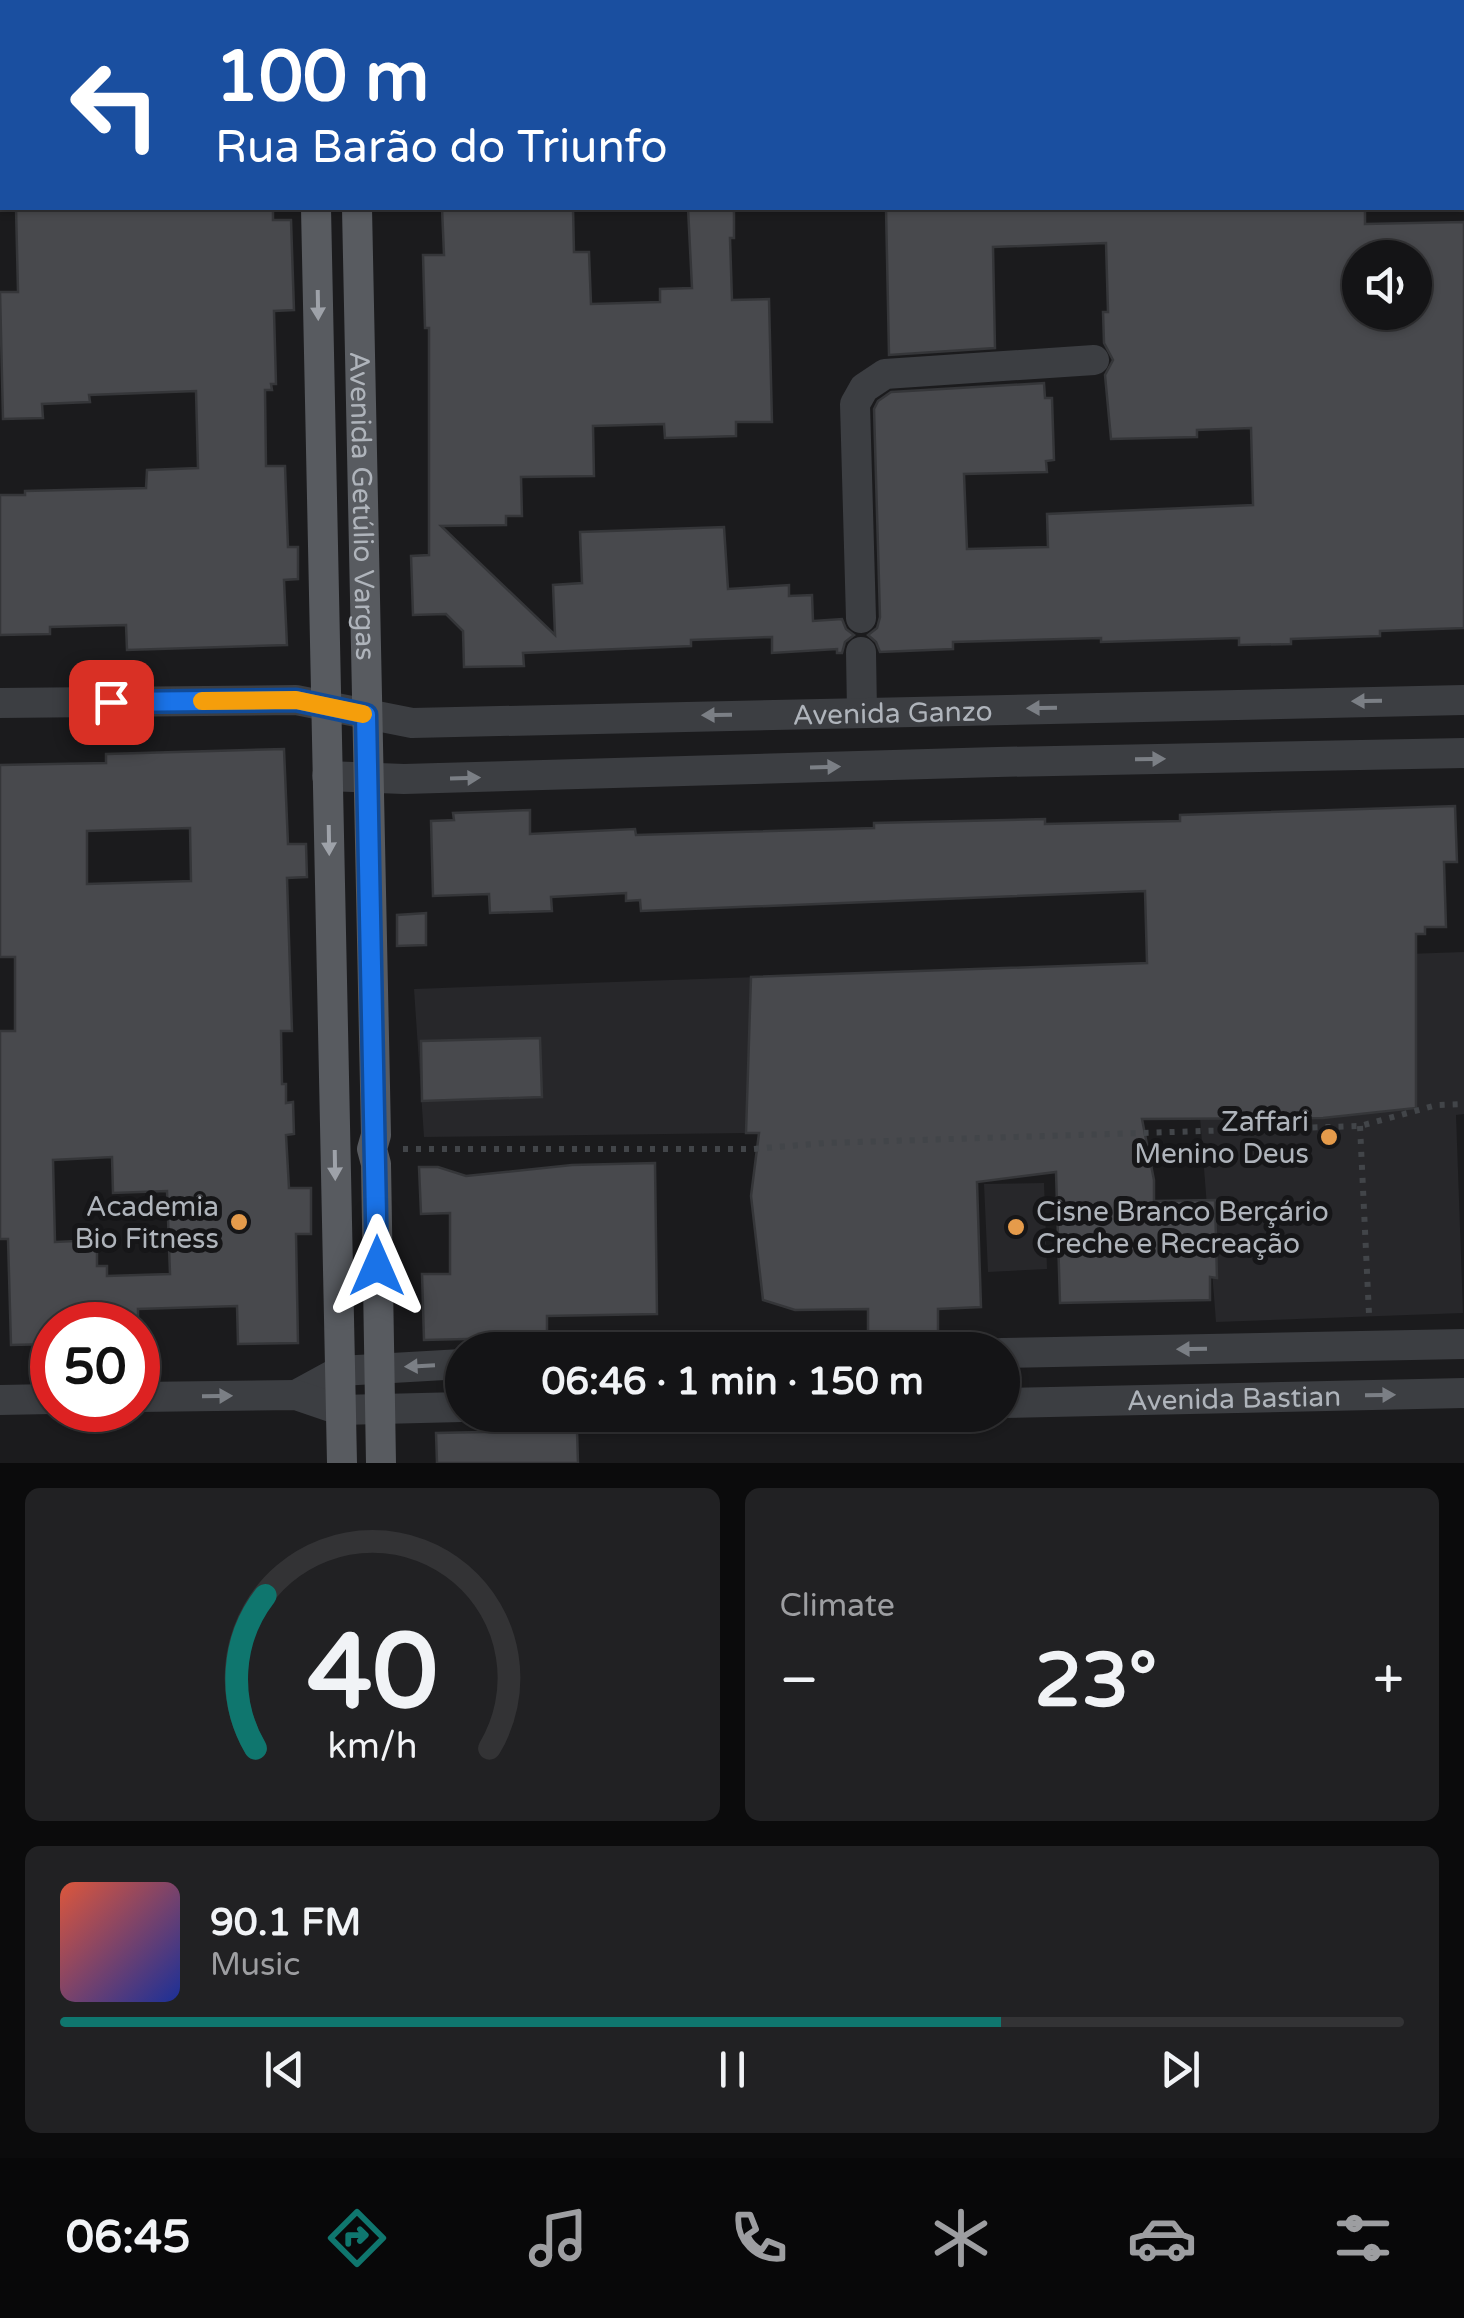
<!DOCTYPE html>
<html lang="en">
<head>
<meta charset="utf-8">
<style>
	body { margin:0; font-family:"Varela Round",sans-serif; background:#212123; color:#f1f3f6; height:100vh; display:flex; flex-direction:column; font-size:38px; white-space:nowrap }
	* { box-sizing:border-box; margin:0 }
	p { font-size:32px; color:#9d9ea1 }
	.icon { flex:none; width:55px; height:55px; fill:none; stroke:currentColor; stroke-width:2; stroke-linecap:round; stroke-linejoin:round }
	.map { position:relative; height:1463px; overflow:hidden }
	.sheet { display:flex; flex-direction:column; gap:25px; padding:25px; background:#0b0b0c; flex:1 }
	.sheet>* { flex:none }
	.guide { position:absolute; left:0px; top:0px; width:1465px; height:210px; box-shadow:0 2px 8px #0004,0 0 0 2px #333335; background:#1a4fa0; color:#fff; overflow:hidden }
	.controls { position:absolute; left:1342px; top:240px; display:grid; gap:20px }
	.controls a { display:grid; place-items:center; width:90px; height:90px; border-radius:50%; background:#141416; box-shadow:0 2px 8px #0004,0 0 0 2px #333335; font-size:50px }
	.speed { position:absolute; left:30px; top:1302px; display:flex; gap:20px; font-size:50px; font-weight:700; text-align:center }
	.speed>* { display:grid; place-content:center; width:130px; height:130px; border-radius:50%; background:#141416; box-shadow:0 2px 8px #0004,0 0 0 2px #333335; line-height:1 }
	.speed .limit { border:15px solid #d22; background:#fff; color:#111 }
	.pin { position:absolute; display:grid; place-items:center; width:85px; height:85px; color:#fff; margin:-42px; border-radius:20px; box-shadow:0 5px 15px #0006 }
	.me { position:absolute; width:110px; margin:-55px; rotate:0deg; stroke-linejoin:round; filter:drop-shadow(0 0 8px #0008) }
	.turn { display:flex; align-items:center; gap:35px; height:210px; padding:0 50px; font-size:45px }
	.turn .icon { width:130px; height:130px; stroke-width:2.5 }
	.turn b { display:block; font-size:70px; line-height:85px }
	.big { font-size:75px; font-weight:700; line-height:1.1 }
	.sheet .tile { flex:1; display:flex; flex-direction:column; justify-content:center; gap:15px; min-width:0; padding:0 35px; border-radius:15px; background:#212123 }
	.sheet .dial { align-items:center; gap:0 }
	.dial svg { height:260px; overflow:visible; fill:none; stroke:#333335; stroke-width:7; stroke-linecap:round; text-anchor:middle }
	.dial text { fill:#f1f3f6; stroke:none }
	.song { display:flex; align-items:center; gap:30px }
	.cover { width:120px; height:120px; border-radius:15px; background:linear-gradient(135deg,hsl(10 70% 55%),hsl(230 70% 35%)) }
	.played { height:10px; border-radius:5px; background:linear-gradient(90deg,#0f766e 70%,#333335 70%) }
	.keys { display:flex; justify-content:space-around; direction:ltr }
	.heat { display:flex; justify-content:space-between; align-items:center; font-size:55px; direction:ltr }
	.sheet .tiles { flex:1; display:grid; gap:25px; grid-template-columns:1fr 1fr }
	.tile:last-child { grid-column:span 2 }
	.trip { position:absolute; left:445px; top:1332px; width:575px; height:100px; border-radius:50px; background:#141416; box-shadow:0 2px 8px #0004,0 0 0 2px #333335; font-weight:700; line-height:100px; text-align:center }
	.menu { display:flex; height:160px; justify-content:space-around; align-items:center; background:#080809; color:#9d9ea1 }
	.menu .icon { width:70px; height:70px }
	.menu .on { color:#0f766e }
	.menu b { font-size:45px; color:#f1f3f6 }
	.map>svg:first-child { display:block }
	.built { fill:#27272a }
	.building { fill:#48494d; stroke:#353639; stroke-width:2.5; fill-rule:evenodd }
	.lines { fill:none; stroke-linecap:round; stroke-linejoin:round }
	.path { stroke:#424549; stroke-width:6; stroke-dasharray:5 8; stroke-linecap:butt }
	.minor { stroke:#3c3e42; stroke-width:30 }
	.major { stroke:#585b60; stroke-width:30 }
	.oneway { fill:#9ea2a9 }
	.oneway2 { fill:#7b7f85 }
	.route-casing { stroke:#114b97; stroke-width:25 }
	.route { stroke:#1a73e8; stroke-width:18 }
	.slow { stroke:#f59e0b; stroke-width:18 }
	.poi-dot { fill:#e59b4b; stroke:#161618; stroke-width:4 }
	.labels { text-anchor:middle; stroke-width:10; stroke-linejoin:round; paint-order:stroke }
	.street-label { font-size:28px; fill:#afb4bb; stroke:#161618 }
	.poi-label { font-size:28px; fill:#afb4bb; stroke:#161618; text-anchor:end }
</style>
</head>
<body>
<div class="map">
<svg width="1464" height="1463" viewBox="0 0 1464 1463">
	<rect width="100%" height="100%" fill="#1b1b1d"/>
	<path class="built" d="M1464,952V1114L1456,1115L1463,1313L1216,1322L1200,1117L746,1133L424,1137L414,989Z
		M1044,1183L1047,1269L988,1272L984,1184Z"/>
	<path class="building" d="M16,208H273V220H291L294,310L274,311L276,384H271L272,390H265L266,466H285L288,547H298V579L284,580L287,645L127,650L126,625L50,627V634L0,635V495H25V491L146,488L147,470L198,468L196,391L89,395L90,402L42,404L43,418L3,419L0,292H18Z
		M442,208H573L574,252H589L591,304L660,302V289L692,288L688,208H734V238H730L732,300L769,299L772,422H736V436L705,437L665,438L664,424L593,426L594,476L521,477L522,516H506V525L441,526L555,635L553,585L582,583L580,532L724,527L728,589L789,585V596L812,595L813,621L842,619L846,629L854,635L845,642L842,653H837V649L772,653V637L691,640V646L523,653L524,666L464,667L463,631L446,614L413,615L411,556L429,555V328H425L423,255H444Z
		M886,208H1365V224L1464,222V628L1380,631V636L1291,639V644L1239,645V638L1101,642V638L953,642V649L880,652L876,642L868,635L877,628L880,617L874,409L878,401L891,392L1044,383L1045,398H1052L1054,460L1046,461L1047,472L964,474L967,549L1048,547L1047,514L1253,505L1251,428L1197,430V437L1111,439L1105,375L1113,360L1104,343L1103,312H1108L1106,243L993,247L995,348L889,355ZM1360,258H1415V312H1360Z
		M284,749L288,844H306L307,877L287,878L292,1031H281L282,1084H286V1103L293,1102L294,1134L286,1135L289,1188H311V1234H296L298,1343L238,1344L237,1306L138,1309V1325H52V1344L11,1345L8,1239H0V1031H15V957H0V765L106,763V754ZM190,828L191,881L87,884V831ZM112,1157L113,1193L167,1191L170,1274L107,1276V1266H97V1240L55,1242L53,1160Z
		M1455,806L1457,862H1444L1446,927H1425V934H1416V1108L1323,1118L1142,1119L1154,1180V1201L1215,1200L1217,1278L1210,1277V1300L1060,1303L1056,1172L977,1182L981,1307L938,1309V1335L868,1336V1309L795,1310L763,1300L751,1196L759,1133H746L751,977L1147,963L1145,891L641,911L640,900L626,901V893L551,897L552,911L490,913L489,894L433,896L431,821L454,820L453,813L530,810V834L635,829L636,835L874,828V823L1045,819V824L1180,821V815Z
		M426,913V945L397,946V915Z
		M540,1038L542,1097L422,1101L421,1041Z
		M655,1163L657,1314L547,1316V1337L424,1340L422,1274H450V1213L421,1214L419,1167H438L466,1176L572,1165Z
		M577,1430L578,1463H437L436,1433Z"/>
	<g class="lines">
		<path class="path" d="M1360,1126L1369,1314
			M403,1149H753L826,1143L1360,1126L1437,1105L1464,1104"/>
		<g class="minor">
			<path d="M22,2L104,0"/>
			<path d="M861,618L855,404L864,388L885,374L1094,360"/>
			<path d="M861,652L862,712"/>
			<path id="s1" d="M0,703L296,700L412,723L1464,700"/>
			<path d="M327,776L404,779L997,762L1464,753"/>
			<path d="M1002,1353L1464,1344"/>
			<path d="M296,1395L340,1371L462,1364"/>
			<path d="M138,1397L296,1395L340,1410L462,1407"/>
			<path d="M0,1400L52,1399"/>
			<path id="s2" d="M1002,1403L1464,1393"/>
		</g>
		<g class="major">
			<path d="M312,0V2"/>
			<path d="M353,0V2"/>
			<path d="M316,208L342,1463"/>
			<path id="s3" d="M357,208L376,1135L372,1149L376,1164L381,1463"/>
		</g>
	</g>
	<defs><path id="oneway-solid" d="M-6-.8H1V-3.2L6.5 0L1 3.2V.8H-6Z" transform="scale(2.5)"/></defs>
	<g class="oneway">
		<use href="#oneway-solid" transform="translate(318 305) rotate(89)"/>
		<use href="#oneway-solid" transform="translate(329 840) rotate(89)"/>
		<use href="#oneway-solid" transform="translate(335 1165) rotate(89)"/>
	</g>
	<g class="oneway2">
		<use href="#oneway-solid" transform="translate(1367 701) rotate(179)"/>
		<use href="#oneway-solid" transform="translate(1042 708) rotate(179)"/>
		<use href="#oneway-solid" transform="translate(717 715) rotate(179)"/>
		<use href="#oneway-solid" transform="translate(1150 759) rotate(-1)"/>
		<use href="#oneway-solid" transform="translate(825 767) rotate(-2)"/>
		<use href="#oneway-solid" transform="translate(465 778) rotate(-2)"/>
		<use href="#oneway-solid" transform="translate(1192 1349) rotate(179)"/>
		<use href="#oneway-solid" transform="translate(420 1366) rotate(177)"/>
		<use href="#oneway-solid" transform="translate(1380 1395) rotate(-1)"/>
		<use href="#oneway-solid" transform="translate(217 1396) rotate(-1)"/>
	</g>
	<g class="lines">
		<g class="route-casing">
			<path id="route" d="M111,702L296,700L366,715L377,1266"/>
		</g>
		<use href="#route" class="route"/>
		<path class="slow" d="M202,701L296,700L363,714"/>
	</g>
	<g class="poi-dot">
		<circle cx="1329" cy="1137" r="10"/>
		<circle cx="239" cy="1222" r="10"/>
		<circle cx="1016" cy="1227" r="10"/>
	</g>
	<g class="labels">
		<g class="street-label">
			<text dy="10" stroke="none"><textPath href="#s3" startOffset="298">Avenida Getúlio Vargas</textPath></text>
			<text dy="10" stroke="none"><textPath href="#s1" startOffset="895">Avenida Ganzo</textPath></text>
			<text dy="10" stroke="none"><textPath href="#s2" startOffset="232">Avenida Bastian</textPath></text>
		</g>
		<g class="poi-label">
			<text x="1309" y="1131">Zaffari<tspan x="1309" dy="32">Menino Deus</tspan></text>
			<text x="219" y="1216">Academia<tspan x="219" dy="32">Bio Fitness</tspan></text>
			<text x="1036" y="1221" text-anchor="start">Cisne Branco Berçário<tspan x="1036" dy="32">Creche e Recreação</tspan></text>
		</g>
	</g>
</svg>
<div class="controls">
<a><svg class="icon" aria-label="sound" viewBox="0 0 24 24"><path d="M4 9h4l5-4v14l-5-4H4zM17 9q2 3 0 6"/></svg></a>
</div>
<div class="speed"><div class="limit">50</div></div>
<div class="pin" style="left:111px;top:702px;background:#d93025"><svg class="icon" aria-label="arrive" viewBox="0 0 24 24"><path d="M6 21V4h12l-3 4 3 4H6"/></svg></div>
<svg class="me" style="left:377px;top:1266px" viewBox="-20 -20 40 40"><path d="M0-17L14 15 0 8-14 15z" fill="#1a73e8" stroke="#fff" stroke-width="4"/></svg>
<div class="trip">06:46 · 1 min · 150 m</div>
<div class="guide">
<div class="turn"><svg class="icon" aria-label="left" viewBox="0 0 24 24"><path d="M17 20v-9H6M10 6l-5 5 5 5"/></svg><div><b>100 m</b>Rua Barão do Triunfo</div></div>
</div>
</div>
<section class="sheet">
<div class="tiles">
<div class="tile dial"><svg viewBox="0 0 100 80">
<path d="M14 69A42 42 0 1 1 86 69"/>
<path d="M14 69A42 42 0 0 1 17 22" stroke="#0f766e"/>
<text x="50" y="56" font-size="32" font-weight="700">40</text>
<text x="50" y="72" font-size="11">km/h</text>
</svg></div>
<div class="tile"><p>Climate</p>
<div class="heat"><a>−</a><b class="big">23°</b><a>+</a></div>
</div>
<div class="tile">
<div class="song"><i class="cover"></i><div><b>90.1 FM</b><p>Music</p></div></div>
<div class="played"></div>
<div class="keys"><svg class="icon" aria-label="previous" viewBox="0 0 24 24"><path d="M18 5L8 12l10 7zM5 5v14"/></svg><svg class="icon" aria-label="pause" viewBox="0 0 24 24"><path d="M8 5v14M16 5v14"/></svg><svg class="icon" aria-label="next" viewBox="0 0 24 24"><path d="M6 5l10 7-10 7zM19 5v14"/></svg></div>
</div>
</div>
</section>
<nav class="menu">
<b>06:45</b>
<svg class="icon on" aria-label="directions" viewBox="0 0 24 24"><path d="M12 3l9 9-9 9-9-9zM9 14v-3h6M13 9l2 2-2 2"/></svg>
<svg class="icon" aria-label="music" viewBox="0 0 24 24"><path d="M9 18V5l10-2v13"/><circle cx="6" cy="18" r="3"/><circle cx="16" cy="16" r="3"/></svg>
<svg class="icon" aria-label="phone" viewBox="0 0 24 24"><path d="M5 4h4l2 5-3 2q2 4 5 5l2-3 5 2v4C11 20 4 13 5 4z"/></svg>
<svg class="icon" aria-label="climate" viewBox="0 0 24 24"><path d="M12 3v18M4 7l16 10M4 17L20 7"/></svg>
<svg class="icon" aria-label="car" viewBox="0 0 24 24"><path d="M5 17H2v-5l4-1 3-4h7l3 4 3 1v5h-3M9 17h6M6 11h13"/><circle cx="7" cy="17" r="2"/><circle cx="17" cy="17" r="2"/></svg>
<svg class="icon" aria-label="filters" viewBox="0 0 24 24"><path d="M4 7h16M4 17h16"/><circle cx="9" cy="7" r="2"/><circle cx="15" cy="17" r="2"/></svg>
</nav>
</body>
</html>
